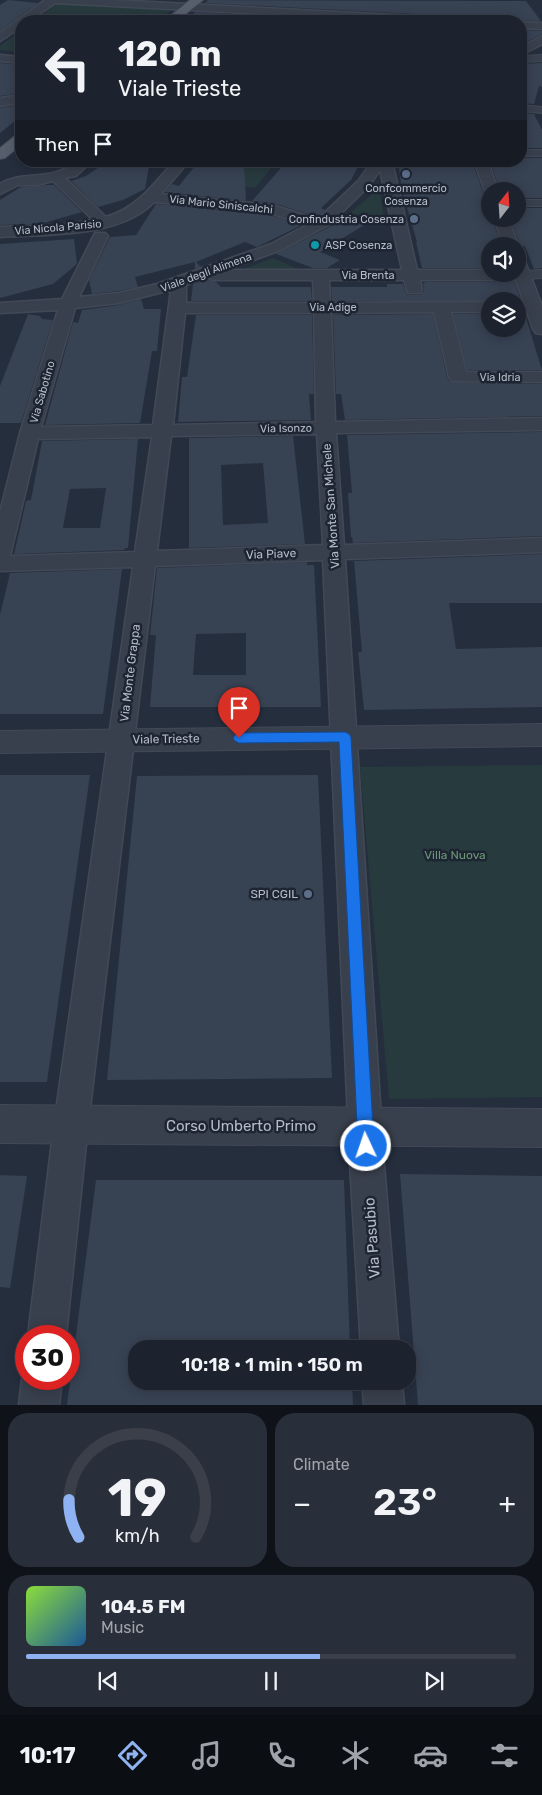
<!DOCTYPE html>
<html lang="en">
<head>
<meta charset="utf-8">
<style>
	body { margin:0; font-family:Rubik,sans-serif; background:#292f3a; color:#f1f3f6; height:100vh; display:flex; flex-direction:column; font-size:19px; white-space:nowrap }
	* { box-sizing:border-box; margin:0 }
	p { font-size:16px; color:#a0a4aa }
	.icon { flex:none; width:28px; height:28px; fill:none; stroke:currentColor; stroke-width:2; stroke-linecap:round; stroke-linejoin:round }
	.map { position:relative; height:1405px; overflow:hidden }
	.sheet { display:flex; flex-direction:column; gap:8px; padding:8px; background:#0f1319; flex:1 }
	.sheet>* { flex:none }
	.guide { position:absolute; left:15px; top:15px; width:512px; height:152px; border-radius:20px; box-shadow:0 2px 12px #0003,0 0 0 1px #3a3f4a; background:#1c222e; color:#f1f3f6; overflow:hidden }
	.needle { width:32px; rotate:17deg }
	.buttons { position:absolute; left:481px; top:182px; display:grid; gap:10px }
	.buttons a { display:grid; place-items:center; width:45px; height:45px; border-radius:50%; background:#1c222e; box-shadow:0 2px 12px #0003,0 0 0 1px #3a3f4a; font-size:25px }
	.speed { position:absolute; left:15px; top:1325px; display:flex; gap:10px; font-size:25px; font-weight:700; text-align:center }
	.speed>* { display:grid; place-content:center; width:65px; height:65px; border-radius:50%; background:#1c222e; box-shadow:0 2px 12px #0003,0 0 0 1px #3a3f4a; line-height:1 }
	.speed .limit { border:8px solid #d22; background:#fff; color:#111 }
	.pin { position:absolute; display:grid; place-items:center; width:42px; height:42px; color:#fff; margin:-51px -21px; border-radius:50% 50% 50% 0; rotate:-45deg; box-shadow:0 0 5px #0007 }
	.pin .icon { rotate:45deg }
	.me { position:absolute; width:55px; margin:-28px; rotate:357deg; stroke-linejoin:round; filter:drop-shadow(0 0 4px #0008) }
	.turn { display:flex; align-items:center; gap:18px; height:105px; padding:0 20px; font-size:22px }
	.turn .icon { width:65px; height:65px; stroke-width:2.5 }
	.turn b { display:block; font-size:35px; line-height:42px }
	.then { display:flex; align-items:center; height:48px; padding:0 20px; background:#0003; gap:10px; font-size:19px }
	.big { font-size:38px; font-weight:600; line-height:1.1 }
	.sheet .tile { flex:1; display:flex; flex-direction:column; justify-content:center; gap:8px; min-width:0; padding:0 18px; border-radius:20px; background:#292f3a }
	.sheet .dial { align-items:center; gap:0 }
	.dial svg { height:130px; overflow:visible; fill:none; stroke:#3a3f4a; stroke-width:7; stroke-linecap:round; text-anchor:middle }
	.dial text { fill:#f1f3f6; stroke:none }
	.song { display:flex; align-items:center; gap:15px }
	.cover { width:60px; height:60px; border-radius:8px; background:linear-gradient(135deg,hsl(90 70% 55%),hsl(210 70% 35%)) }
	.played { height:5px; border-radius:2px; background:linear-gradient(90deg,#8fb2f3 60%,#3a3f4a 60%) }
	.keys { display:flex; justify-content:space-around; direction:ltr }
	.heat { display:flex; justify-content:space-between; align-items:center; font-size:28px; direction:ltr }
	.sheet .tiles { flex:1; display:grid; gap:8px; grid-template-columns:1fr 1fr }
	.tile:last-child { grid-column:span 2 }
	.trip { position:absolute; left:128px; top:1340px; width:288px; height:50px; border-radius:20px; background:#1c222e; box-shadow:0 2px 12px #0003,0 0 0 1px #3a3f4a; font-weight:600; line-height:50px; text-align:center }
	.tabs { display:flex; height:80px; justify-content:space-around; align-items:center; background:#0b0e12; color:#a0a4aa }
	.tabs .icon { width:35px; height:35px }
	.tabs .current { color:#8fb2f3 }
	.tabs b { font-size:22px; color:#f1f3f6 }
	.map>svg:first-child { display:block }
	.green { fill:#273a3e }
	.building { fill:#374253; fill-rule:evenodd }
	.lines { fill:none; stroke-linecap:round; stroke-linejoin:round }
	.pedestrian-casing { stroke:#424956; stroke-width:2 }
	.minor-casing { stroke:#424956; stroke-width:3 }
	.tertiary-casing { stroke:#424956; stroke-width:2 }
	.primary-casing { stroke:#424956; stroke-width:2 }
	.pedestrian { fill:#39404d; fill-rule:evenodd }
	.minor { fill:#39404d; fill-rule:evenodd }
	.tertiary { fill:#39404d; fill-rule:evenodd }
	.primary { fill:#575f6d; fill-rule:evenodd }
	.route { fill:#1a73e8; stroke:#114b97 }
	.service-dot { fill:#5c6f8a; stroke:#1e2532; stroke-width:2 }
	.culture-dot { fill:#0f9aa8; stroke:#1e2532; stroke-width:2 }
	.labels { text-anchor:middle; stroke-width:5; stroke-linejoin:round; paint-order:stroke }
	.far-poi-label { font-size:11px; fill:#b5bcc8; stroke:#1e2532 }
	.far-street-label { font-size:11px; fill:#b5bcc8; stroke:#1e2532 }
	.street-label { font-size:12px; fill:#b5bcc8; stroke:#1e2532 }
	.park-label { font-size:12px; fill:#6d9879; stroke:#1e2532 }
	.poi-label { font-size:12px; fill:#b5bcc8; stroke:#1e2532; text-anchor:end }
	.near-street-label { font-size:15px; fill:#b5bcc8; stroke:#1e2532 }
</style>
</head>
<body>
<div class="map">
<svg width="542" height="1405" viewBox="0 0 542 1405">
	<rect width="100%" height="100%" fill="#252e3d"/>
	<path class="green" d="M59,2L171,10L159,21H33Z
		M21,30V52L0,50V46Z
		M244,162H276L255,188L210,182L218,172L245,171Z
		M379,188L385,222H380L350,213Z
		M273,258L298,269V271H238Z
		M542,765V1097L389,1099L360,767Z"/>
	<path class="building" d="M8,0L38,3L0,31V5Z
		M208,0L526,1L541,21L466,19V21H460L453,16L205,3Z
		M195,12L367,21H259L192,16Z
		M521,30L542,31V34L521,45Z
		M0,63L21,65V93L0,96Z
		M542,63V87L539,86L534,104L521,103V64Z
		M21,105V116L0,133V108Z
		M521,113L534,114L542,130V148H521Z
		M521,158H542V198H518V191H500L490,161H521Z
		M102,161H150L145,189L123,200L98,207L71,181L86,176L99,167Z
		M287,161H361L351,180L321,208L325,210L318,217L273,203L252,201Z
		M398,161H472L484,195L490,197V219H492L502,246H490V268H422L416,242H417L402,190Z
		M198,162H244L246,201L165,192L172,184L179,186Z
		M45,185H54L82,212L40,224L0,225V200L21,187Z
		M156,204L270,215L302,225L257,247L245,242L196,262L201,267L195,269V262L135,277L138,287L119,291L92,294L89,280L110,237L136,235Z
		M518,208H542V268L534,269L525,246H521L510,219H518Z
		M341,216L366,224L320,252L340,260L327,268H313L276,254L331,226Z
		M74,239L77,264L53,284L0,298V244Z
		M207,279L216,282L221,287H311L312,301H191L193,284Z
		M426,282H515L542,370H467L453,314H490V329H518V301H332L331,287H387V284H403L407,295H420L424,291L423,283Z
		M141,299L144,309H161L157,351H152L140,423L45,425L73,322L78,323L82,310L119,305Z
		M28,314L40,316L42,319L53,320L21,423H0V386Z
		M433,314L447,377L450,382L542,384V416L345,420L341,394H336L333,315Z
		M196,315H312L314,394H309L311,420L178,422L182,377H187Z
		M542,432V536L353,543L352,537H351L348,493H352L347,435Z
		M293,436L305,544L189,548V438ZM263,463L268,523L223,525L221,465Z
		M138,439L128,548H125L124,550L14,554L26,501L31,500L42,441ZM106,488L100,528H63L70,489Z
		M542,554V603H449L456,649L542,647V707L364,710L358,652H362L354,561Z
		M307,562V565H314L321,707H150L156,635H150L157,568ZM246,633V675H193L196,634Z
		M122,569L103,714H0V615L10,573Z
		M0,775H90L47,1082H0Z
		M318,775L332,1078L107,1080L137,776Z
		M400,1174L542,1176V1405H418Z
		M0,1175L27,1176L10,1288L0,1287Z
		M96,1180H344L350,1349H136V1381H352L353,1405H67Z"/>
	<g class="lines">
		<g class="pedestrian-casing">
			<path id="pedestrian" d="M542,55V61L521,62V56Z
				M521,105L542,107V113L521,111Z
				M521,150H542V156H521Z
				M518,200H542V206H518Z
				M542,270V278L523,279L517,275L523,271Z"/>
		</g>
		<g class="minor-casing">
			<path id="minor" d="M45,0H113L453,18L458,21H398L55,3L29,21H21V27L0,41V33Z
				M521,22L542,23V29L521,28Z
				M542,36V44L521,55V47Z
				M0,55L21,57V63L0,61Z
				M21,95V103L0,106V98Z
				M77,161H92L76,176L65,178L106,217C137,208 154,184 174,161H189L161,194L272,205L318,219L359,180L372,161H392L417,270H490V274H518V257L524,259L542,306V334L536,333L533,329L516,280H420L422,290L420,293H408L404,280H329L330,303L490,302V312H451L466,372H542V382L452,381L449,377L434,312L331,313L335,422L542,418V430L336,433L344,545L542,538V552L345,559L384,1164L399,1349H361L350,1164L323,560L155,566L88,1125L66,1336H28L54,1125L133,567L0,571V512L20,433L58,310L0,313V303L62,299L95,233H105L108,236L79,297L119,293L157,284L271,244L307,225L270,213L154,202C120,238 47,234 0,237V227L57,225L93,220L53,181L37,185H18L0,194V184C25,169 51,183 77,161ZM380,170L402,270H226L281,250L330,224L369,186ZM207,277L213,280H313L314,303H186V285ZM171,290L153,425L41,427L75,308L119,303ZM185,313H314L316,422L173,425ZM317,434L323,545L157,551L171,436ZM152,437L135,552L10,556L38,439Z
				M474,161H488L498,191H490V195L486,194Z
				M494,219H508L519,246L518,248L504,246Z
				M26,1370V1379H62L59,1405H19L22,1379Z
				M362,1381H402L404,1405H364Z"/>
		</g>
		<g class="tertiary-casing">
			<path id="tertiary" d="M542,724V746L0,753V731Z
				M0,1105L542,1109V1147L0,1143Z"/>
		</g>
		<g class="primary-casing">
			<path id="primary" d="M190,0H203L177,21H164Z
				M21,134V145L5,158L0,159V148L16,135Z"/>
		</g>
		<use href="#pedestrian" class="pedestrian"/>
		<use href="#minor" class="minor"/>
		<use href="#tertiary" class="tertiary"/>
		<use href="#primary" class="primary"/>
	</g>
	<path class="route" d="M345,732L349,734L351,737L374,1146L372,1151L366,1153L361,1151L358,1146L339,742L239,743L235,741L233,738L235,735L239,733Z"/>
	<g class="service-dot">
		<circle cx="406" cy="174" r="5"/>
		<circle cx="414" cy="219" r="5"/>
		<circle cx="308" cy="894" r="5"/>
	</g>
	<circle class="culture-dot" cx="315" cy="245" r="5"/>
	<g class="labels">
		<g class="far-poi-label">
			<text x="406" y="192">Confcommercio<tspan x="406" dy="13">Cosenza</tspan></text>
			<text x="404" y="223" text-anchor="end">Confindustria Cosenza</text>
			<text x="325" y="249" text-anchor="start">ASP Cosenza</text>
		</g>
		<g class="far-street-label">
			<text transform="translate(221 204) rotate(6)" y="4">Via Mario Siniscalchi</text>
			<text transform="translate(58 227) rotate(-5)" y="4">Via Nicola Parisio</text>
			<text transform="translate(206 272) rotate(-20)" y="4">Viale degli Alimena</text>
			<text x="368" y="279">Via Brenta</text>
			<text x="333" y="311">Via Adige</text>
			<text x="500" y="381">Via Idria</text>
			<text transform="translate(42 392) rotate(-74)" y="4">Via Sabotino</text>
			<text transform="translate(286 428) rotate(-1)" y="4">Via Isonzo</text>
		</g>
		<g class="street-label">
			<text transform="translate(331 506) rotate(-94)" y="4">Via Monte San Michele</text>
			<text transform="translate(271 554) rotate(-2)" y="4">Via Piave</text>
			<text transform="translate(130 673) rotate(-83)" y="4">Via Monte Grappa</text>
			<text transform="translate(166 739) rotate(-1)" y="4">Viale Trieste</text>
		</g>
		<g class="park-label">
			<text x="455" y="859">Villa Nuova</text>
		</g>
		<g class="poi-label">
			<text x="298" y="898">SPI CGIL</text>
		</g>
		<g class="near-street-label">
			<text x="241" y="1131">Corso Umberto Primo</text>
			<text transform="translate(372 1238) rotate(-94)" y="5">Via Pasubio</text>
		</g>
	</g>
</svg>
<div class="buttons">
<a><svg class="needle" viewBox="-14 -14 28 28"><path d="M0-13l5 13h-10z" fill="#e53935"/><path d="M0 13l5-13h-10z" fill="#a0a4aa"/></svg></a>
<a><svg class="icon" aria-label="sound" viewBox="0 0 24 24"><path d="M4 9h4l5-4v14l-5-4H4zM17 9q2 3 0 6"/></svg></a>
<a><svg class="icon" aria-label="layers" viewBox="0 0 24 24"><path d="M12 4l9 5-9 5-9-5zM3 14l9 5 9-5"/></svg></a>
</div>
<div class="speed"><div class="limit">30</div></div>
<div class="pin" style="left:239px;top:738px;background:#d93025"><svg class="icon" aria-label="arrive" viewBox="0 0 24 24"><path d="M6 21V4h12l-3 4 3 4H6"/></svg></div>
<svg class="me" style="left:366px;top:1146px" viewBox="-20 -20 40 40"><circle r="17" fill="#1a73e8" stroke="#fff" stroke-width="3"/><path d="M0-11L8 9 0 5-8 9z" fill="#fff"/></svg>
<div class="trip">10:18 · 1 min · 150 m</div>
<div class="guide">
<div class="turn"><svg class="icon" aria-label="left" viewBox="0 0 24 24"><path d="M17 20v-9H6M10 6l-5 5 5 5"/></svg><div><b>120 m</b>Viale Trieste</div></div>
<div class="then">Then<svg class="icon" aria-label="arrive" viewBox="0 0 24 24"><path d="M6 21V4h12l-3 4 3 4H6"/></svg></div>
</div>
</div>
<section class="sheet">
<div class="tiles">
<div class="tile dial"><svg viewBox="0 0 100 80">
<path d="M14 69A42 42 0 1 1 86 69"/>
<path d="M14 69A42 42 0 0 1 8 46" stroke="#8fb2f3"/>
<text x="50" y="56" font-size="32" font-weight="700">19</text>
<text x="50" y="72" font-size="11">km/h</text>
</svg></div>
<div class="tile"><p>Climate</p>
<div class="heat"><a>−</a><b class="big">23°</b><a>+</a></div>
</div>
<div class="tile">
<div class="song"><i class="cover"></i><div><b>104.5 FM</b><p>Music</p></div></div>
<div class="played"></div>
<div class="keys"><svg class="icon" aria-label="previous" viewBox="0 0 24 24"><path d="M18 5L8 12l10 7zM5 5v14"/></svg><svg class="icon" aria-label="pause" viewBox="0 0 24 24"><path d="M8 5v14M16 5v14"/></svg><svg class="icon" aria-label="next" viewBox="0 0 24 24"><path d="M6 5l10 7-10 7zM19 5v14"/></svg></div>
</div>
</div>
</section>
<nav class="tabs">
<b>10:17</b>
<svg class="icon current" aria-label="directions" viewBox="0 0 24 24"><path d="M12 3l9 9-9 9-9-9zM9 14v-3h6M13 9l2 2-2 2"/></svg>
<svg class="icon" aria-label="music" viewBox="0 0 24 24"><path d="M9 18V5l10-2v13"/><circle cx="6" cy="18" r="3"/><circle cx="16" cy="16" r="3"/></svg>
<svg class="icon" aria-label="phone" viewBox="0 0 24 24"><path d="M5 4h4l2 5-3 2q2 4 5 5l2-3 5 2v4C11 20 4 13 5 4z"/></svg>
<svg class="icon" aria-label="climate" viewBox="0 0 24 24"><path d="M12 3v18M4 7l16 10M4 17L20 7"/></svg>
<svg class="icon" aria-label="car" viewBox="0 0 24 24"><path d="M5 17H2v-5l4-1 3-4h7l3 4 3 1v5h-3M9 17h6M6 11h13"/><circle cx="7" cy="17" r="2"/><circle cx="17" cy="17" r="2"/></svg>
<svg class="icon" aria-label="filters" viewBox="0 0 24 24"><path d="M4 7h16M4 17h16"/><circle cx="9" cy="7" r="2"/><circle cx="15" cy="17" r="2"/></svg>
</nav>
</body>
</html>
